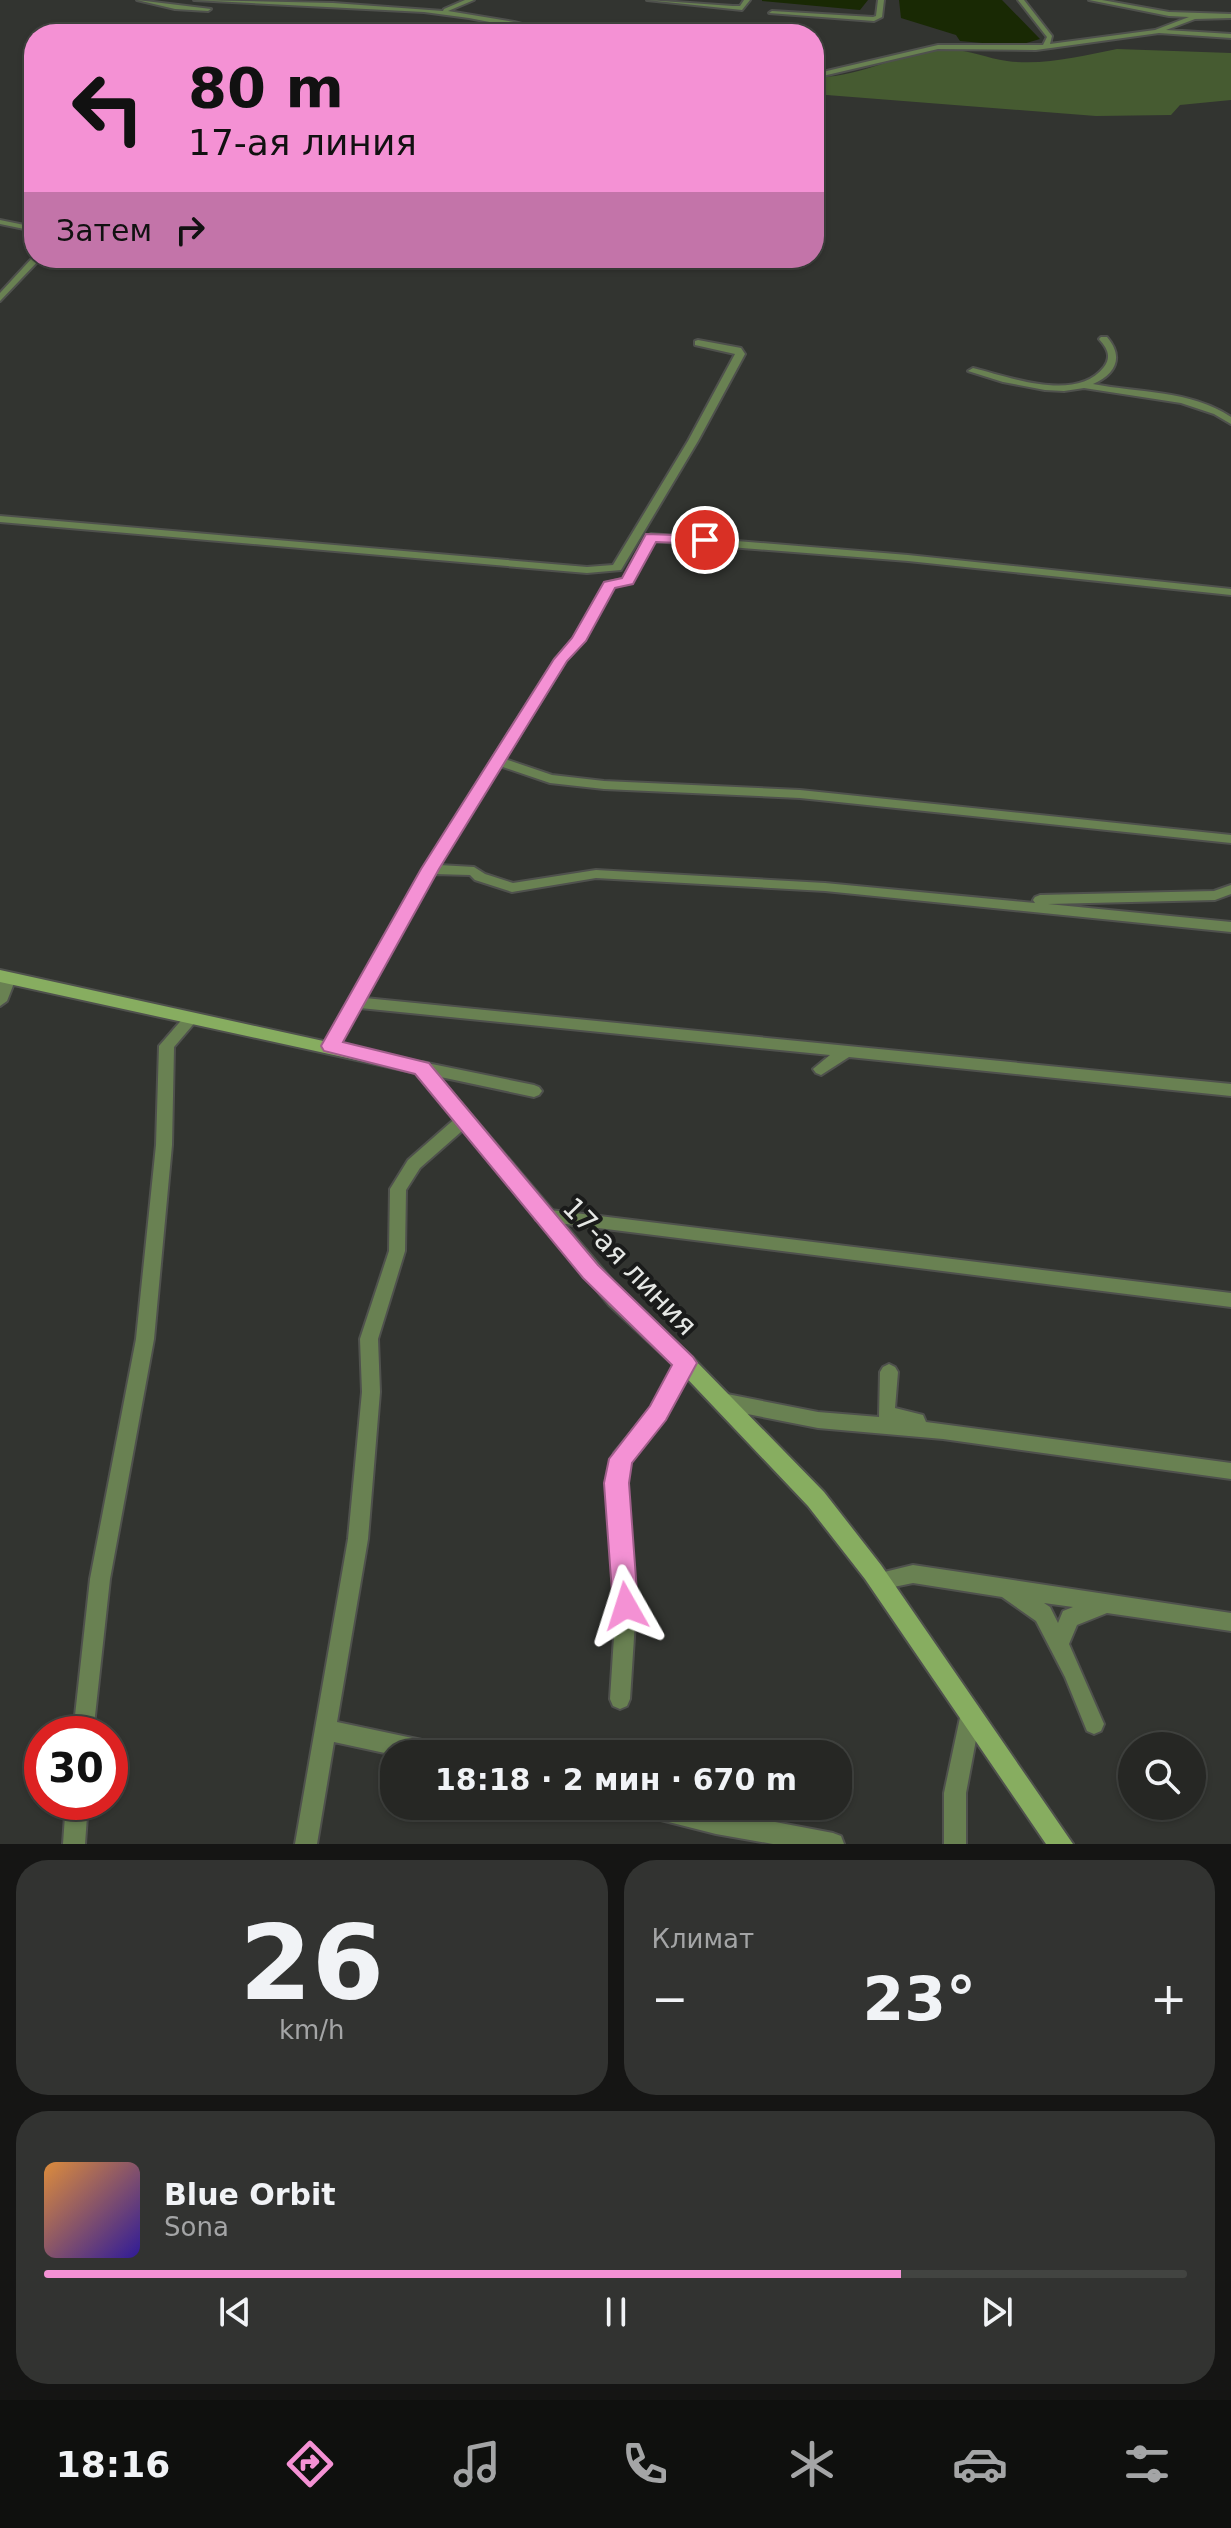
<!DOCTYPE html>
<html lang="ru">
<head>
<meta charset="utf-8">
<style>
	body { margin:0; font-family:"DejaVu Sans",sans-serif; background:#323331; color:#f1f3f6; height:100vh; display:flex; flex-direction:column; font-size:30px; white-space:nowrap }
	* { box-sizing:border-box; margin:0 }
	p { font-size:26px; color:#a4a5a6 }
	.icon { flex:none; width:44px; height:44px; fill:none; stroke:currentColor; stroke-width:2; stroke-linecap:round; stroke-linejoin:round }
	.map { position:relative; height:1844px; overflow:hidden }
	.drawer { display:flex; flex-direction:column; gap:16px; padding:16px; background:#151514; flex:1 }
	.drawer>* { flex:none }
	.top-card { position:absolute; left:24px; top:24px; width:800px; height:244px; border-radius:32px; box-shadow:0 2px 6px #0004,0 0 0 2px #424441; background:#f491d4; color:#111; overflow:hidden }
	.fabs { position:absolute; left:1118px; top:1732px; display:grid; gap:16px }
	.fabs a { display:grid; place-items:center; width:88px; height:88px; border-radius:50%; background:#262724; box-shadow:0 2px 6px #0004,0 0 0 2px #424441; font-size:40px }
	.speed { position:absolute; left:24px; top:1716px; display:flex; gap:16px; font-size:40px; font-weight:700; text-align:center }
	.speed>* { display:grid; place-content:center; width:104px; height:104px; border-radius:50%; background:#262724; box-shadow:0 2px 6px #0004,0 0 0 2px #424441; line-height:1 }
	.speed .limit { border:12px solid #d22; background:#fff; color:#111 }
	.pin { position:absolute; display:grid; place-items:center; width:68px; height:68px; color:#fff; margin:-34px; border:4px solid #fff; border-radius:50%; box-shadow:0 2px 8px #0007 }
	.me { position:absolute; width:88px; margin:-44px; rotate:354deg; stroke-linejoin:round; filter:drop-shadow(0 0 6px #0008) }
	.turn { display:flex; align-items:center; gap:28px; height:168px; padding:0 32px; font-size:36px }
	.turn .icon { width:104px; height:104px; stroke-width:2.5 }
	.turn b { display:block; font-size:56px; line-height:68px }
	.then { display:flex; align-items:center; height:76px; padding:0 32px; background:#0003; gap:16px; font-size:30px }
	.big { font-size:60px; font-weight:700; line-height:1.1 }
	.drawer .tile { flex:1; display:flex; flex-direction:column; justify-content:center; gap:12px; min-width:0; padding:0 28px; border-radius:32px; background:#323331 }
	.drawer .dial { align-items:center; gap:0 }
	.dial b { font-size:104px; line-height:1 }
	.song { display:flex; align-items:center; gap:24px }
	.cover { width:96px; height:96px; border-radius:12px; background:linear-gradient(135deg,hsl(30 70% 55%),hsl(250 70% 35%)) }
	.played { height:8px; border-radius:4px; background:linear-gradient(90deg,#f491d4 75%,#424441 75%) }
	.keys { display:flex; justify-content:space-around; direction:ltr }
	.heat { display:flex; justify-content:space-between; align-items:center; font-size:44px; direction:ltr }
	.drawer .tiles { flex:1; display:grid; gap:16px; grid-template-columns:1fr 1fr }
	.tile:last-child { grid-column:span 2 }
	.trip { position:absolute; left:380px; top:1740px; width:472px; height:80px; border-radius:32px; background:#262724; box-shadow:0 2px 6px #0004,0 0 0 2px #424441; font-weight:700; line-height:80px; text-align:center }
	.dock { display:flex; height:128px; justify-content:space-around; align-items:center; background:#0f100e; color:#a4a5a6 }
	.dock .icon { width:56px; height:56px }
	.dock .active { color:#f491d4 }
	.dock b { font-size:36px; color:#f1f3f6 }
	.map>svg:first-child { display:block }
	.green { fill:#465b31 }
	.water { fill:#192904 }
	.lines { fill:none; stroke-linecap:round; stroke-linejoin:round }
	.street-casing { stroke:#4f514d; stroke-width:4 }
	.secondary-casing { stroke:#4f514d; stroke-width:4 }
	.street { fill:#698152; fill-rule:evenodd }
	.secondary { fill:#87ad60; fill-rule:evenodd }
	.route { fill:#f491d4; stroke:#9f5e8a; stroke-width:2 }
	.labels { text-anchor:middle; stroke-width:8; stroke-linejoin:round; paint-order:stroke }
	.near-street-label { font-size:28px; fill:#e5e7e4; stroke:#1a1b1a }
</style>
</head>
<body>
<div class="map">
<svg width="1231" height="1844" viewBox="0 0 1231 1844">
	<rect width="100%" height="100%" fill="#323430"/>
	<path class="green" d="M1117,49L1231,53V100L1180,105L1171,115L1096,116L814,94V77C860,79 903,50 947,50C968,49 986,58 1007,61C1044,66 1081,56 1117,49Z"/>
	<path class="water" d="M868,0L860,10L762,1V0Z
		M899,0H1002L1040,39L1016,46L960,41L956,35L901,18Z"/>
	<g class="lines">
		<g class="street-casing">
			<path id="street" d="M137,0L211,9L208,11L175,9Z
				M194,0L333,3L443,11L444,9L465,0H474L448,11L514,22L561,34H550L469,18L424,12Z
				M647,0L733,6H740L744,0H750L742,10Z
				M878,0H884L882,17L874,21L769,13L772,11L873,17L876,16Z
				M1018,0H1024L1052,36L1050,44L1155,30L1189,17L1169,16L1089,0H1102L1169,12L1231,14V18L1195,19L1166,30L1231,34V38L1159,33L1036,50L938,49L814,78V74L938,45H1043L1047,37Z
				M788,25L791,27L792,34H786L785,27Z
				M0,220L34,227V231L0,224Z
				M34,256L41,258L0,301V293Z
				M1101,337H1107C1124,357 1116,374 1093,384C1139,393 1191,390 1231,417V424L1214,414L1181,403L1084,388L1064,391L1045,390L1003,382L968,371L973,368C1010,377 1076,403 1104,367C1112,356 1107,348 1099,339Z
				M698,340L741,348L745,354L698,441L621,570L587,573L0,522V516L587,567L613,565L688,441L735,354L695,345V341Z
				M651,534L908,555L1231,589V595L908,561L654,541L631,583L613,587L584,641L566,661L505,759L552,775L604,781L800,790L1231,835V843L800,798L604,789L550,783L500,766L439,865L474,867L485,874L513,883L596,870L825,883L1035,903L1033,900L1035,897L1040,895L1214,891L1231,885V894L1215,900L1048,904L1231,922V932L825,891L596,878L512,892L475,880L470,875L434,874L365,998L1231,1084V1096L849,1057L821,1075L816,1073L813,1069L830,1055L360,1008L336,1050H326L323,1046L423,869L555,659L573,639L605,583L623,579L646,537Z
				M9,973L16,978L7,1001L0,1006V982L4,974Z
				M190,1015L195,1016L197,1020L174,1047L172,1145L154,1339L110,1579L93,1734H73L90,1579L136,1339L156,1145L159,1046L185,1016Z
				M422,1062L534,1085L539,1087L542,1091L539,1095L534,1097L417,1072L414,1068L417,1064Z
				M464,1114L470,1116L472,1120L470,1124L420,1168L406,1190L405,1251L378,1339L380,1392L368,1539L337,1722L436,1743L443,1747L447,1754L394,1755L334,1742L317,1844H295L348,1539L362,1392L360,1339L389,1251L390,1189L408,1160L458,1116Z
				M542,1209L1231,1293V1307L542,1221L536,1220L534,1215L536,1210Z
				M685,1356L691,1358L694,1363L664,1419L630,1462L625,1483L636,1606L630,1699L627,1706L620,1709L613,1706L610,1699L616,1606L607,1483L614,1453L652,1407L679,1358Z
				M889,1364L895,1367L898,1372L895,1408L923,1415L926,1422L1231,1463V1479L943,1439L818,1428L722,1409L716,1406L713,1401L716,1396L722,1393L818,1412L879,1417L880,1372L883,1367Z
				M913,1565L1231,1613V1631L1107,1613L1077,1625L1069,1644L1104,1724L1101,1731L1094,1734L1087,1731L1065,1677L1036,1621L1002,1597L913,1583L879,1590L872,1587L869,1581L872,1575ZM1044,1603L1073,1607L1063,1611L1058,1623L1050,1607Z
				M971,1703L978,1706L981,1713L966,1793V1844H944V1793L961,1713L964,1706Z
				M66,1802H88L85,1844H63Z
				M638,1806H691L833,1833L841,1836L844,1844H773L716,1834L649,1817L641,1814Z"/>
		</g>
		<g class="secondary-casing">
			<path id="secondary" d="M0,970L428,1064L623,1293L692,1357L824,1492L881,1565L1073,1844H1046L865,1579L808,1506L678,1369L609,1305L416,1073L0,982Z"/>
		</g>
		<use href="#street" class="street"/>
		<use href="#secondary" class="secondary"/>
	</g>
	<path class="route" d="M646,534L705,536L712,540L705,544L656,542L633,584L615,588L586,641L567,661L439,869L343,1042L429,1063L598,1265L693,1357L697,1363L666,1420L632,1463L629,1483L638,1606L635,1615L626,1618L617,1615L613,1606L604,1483L609,1459L650,1406L672,1365L583,1278L415,1074L324,1051L321,1046L421,869L554,659L572,638L604,582L622,578Z"/>
	<g class="labels">
		<g class="near-street-label">
			<text transform="translate(630 1266) rotate(46)" y="10">17-ая линия</text>
		</g>
	</g>
</svg>
<div class="fabs">
<a><svg class="icon" aria-label="search" viewBox="0 0 24 24"><circle cx="10" cy="10" r="6"/><path d="M15 15l6 6"/></svg></a>
</div>
<div class="speed"><div class="limit">30</div></div>
<div class="pin" style="left:705px;top:540px;background:#d93025"><svg class="icon" aria-label="arrive" viewBox="0 0 24 24"><path d="M6 21V4h12l-3 4 3 4H6"/></svg></div>
<svg class="me" style="left:626px;top:1606px" viewBox="-20 -20 40 40"><path d="M0-17L14 15 0 8-14 15z" fill="#f491d4" stroke="#fff" stroke-width="4"/></svg>
<div class="trip">18:18 · 2 мин · 670 m</div>
<div class="top-card">
<div class="turn"><svg class="icon" aria-label="left" viewBox="0 0 24 24"><path d="M17 20v-9H6M10 6l-5 5 5 5"/></svg><div><b>80 m</b>17-ая линия</div></div>
<div class="then">Затем<svg class="icon" aria-label="right" viewBox="0 0 24 24"><path d="M7 20v-9h11M14 6l5 5-5 5"/></svg></div>
</div>
</div>
<section class="drawer">
<div class="tiles">
<div class="tile dial"><b>26</b><p>km/h</p></div>
<div class="tile"><p>Климат</p>
<div class="heat"><a>−</a><b class="big">23°</b><a>+</a></div>
</div>
<div class="tile">
<div class="song"><i class="cover"></i><div><b>Blue Orbit</b><p>Sona</p></div></div>
<div class="played"></div>
<div class="keys"><svg class="icon" aria-label="previous" viewBox="0 0 24 24"><path d="M18 5L8 12l10 7zM5 5v14"/></svg><svg class="icon" aria-label="pause" viewBox="0 0 24 24"><path d="M8 5v14M16 5v14"/></svg><svg class="icon" aria-label="next" viewBox="0 0 24 24"><path d="M6 5l10 7-10 7zM19 5v14"/></svg></div>
</div>
</div>
</section>
<nav class="dock">
<b>18:16</b>
<svg class="icon active" aria-label="directions" viewBox="0 0 24 24"><path d="M12 3l9 9-9 9-9-9zM9 14v-3h6M13 9l2 2-2 2"/></svg>
<svg class="icon" aria-label="music" viewBox="0 0 24 24"><path d="M9 18V5l10-2v13"/><circle cx="6" cy="18" r="3"/><circle cx="16" cy="16" r="3"/></svg>
<svg class="icon" aria-label="phone" viewBox="0 0 24 24"><path d="M5 4h4l2 5-3 2q2 4 5 5l2-3 5 2v4C11 20 4 13 5 4z"/></svg>
<svg class="icon" aria-label="climate" viewBox="0 0 24 24"><path d="M12 3v18M4 7l16 10M4 17L20 7"/></svg>
<svg class="icon" aria-label="car" viewBox="0 0 24 24"><path d="M5 17H2v-5l4-1 3-4h7l3 4 3 1v5h-3M9 17h6M6 11h13"/><circle cx="7" cy="17" r="2"/><circle cx="17" cy="17" r="2"/></svg>
<svg class="icon" aria-label="filters" viewBox="0 0 24 24"><path d="M4 7h16M4 17h16"/><circle cx="9" cy="7" r="2"/><circle cx="15" cy="17" r="2"/></svg>
</nav>
</body>
</html>
